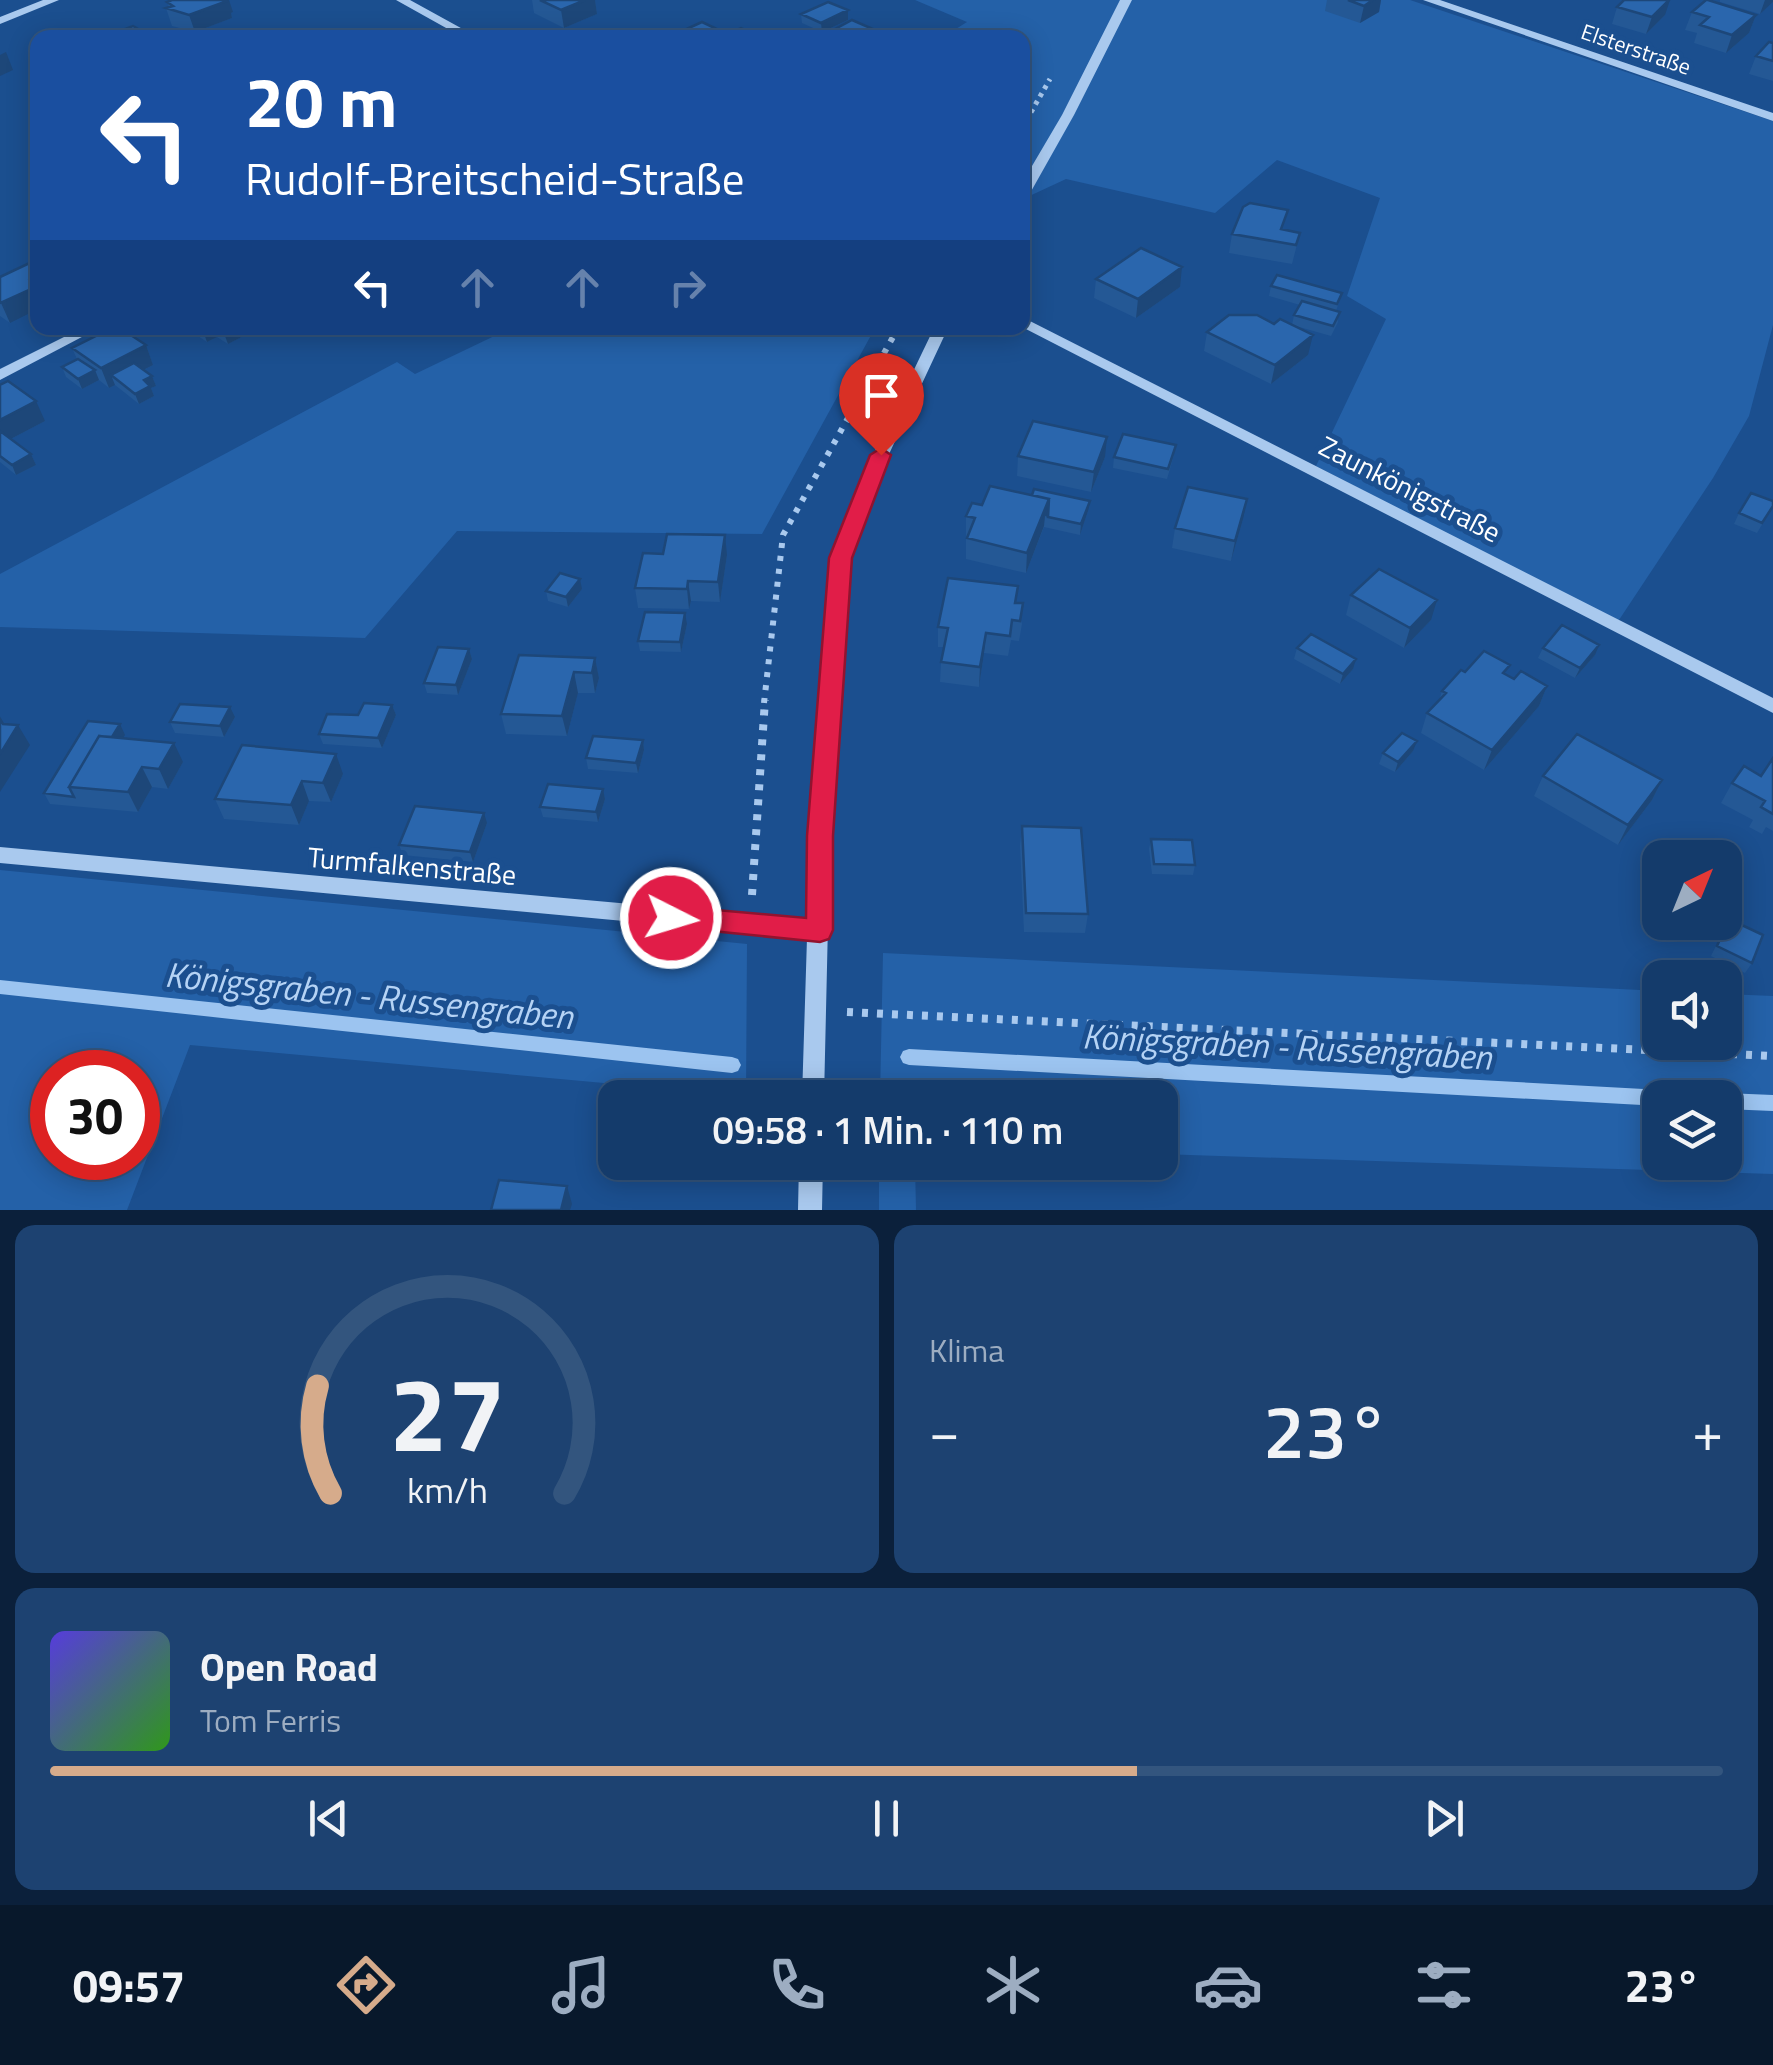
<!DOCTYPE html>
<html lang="de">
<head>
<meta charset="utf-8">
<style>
	body { margin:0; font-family:"Titillium Web",sans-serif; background:#1d4271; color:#f1f3f6; height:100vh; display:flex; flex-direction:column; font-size:38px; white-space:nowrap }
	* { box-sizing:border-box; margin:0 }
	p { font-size:32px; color:#9dadc1 }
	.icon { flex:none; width:55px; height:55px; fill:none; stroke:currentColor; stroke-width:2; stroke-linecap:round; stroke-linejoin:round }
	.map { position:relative; height:1210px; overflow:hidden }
	.sheet { display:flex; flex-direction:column; gap:15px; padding:15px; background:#0b203b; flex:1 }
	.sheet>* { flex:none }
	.hud { position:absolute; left:30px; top:30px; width:1000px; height:305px; border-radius:20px; box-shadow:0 5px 25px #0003,0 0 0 2px #33557e; background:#1a4fa0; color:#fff; overflow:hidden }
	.needle { width:65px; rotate:43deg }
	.fabs { position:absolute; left:1642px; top:840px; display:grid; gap:20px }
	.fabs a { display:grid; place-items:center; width:100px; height:100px; border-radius:20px; background:#143b6b; box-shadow:0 5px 25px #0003,0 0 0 2px #33557e; font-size:50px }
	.speed { position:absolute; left:30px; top:1050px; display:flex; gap:20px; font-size:50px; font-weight:700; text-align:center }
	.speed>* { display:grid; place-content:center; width:130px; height:130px; border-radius:50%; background:#143b6b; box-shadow:0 5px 25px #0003,0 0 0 2px #33557e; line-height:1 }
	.speed .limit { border:15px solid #d22; background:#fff; color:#111 }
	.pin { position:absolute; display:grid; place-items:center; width:85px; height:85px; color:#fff; margin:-102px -42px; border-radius:50% 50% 50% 0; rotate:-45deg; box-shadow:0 0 10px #0007 }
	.pin .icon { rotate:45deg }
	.me { position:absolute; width:110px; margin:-55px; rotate:95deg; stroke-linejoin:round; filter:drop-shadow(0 0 8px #0008) }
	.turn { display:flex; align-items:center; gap:35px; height:210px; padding:0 50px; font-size:45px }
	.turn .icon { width:130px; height:130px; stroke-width:2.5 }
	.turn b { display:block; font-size:70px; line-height:85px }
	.lanes { display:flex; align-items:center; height:95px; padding:0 50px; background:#0003; justify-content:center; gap:50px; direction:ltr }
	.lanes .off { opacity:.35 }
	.big { font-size:75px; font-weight:600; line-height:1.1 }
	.sheet .widget { flex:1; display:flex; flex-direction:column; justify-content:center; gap:15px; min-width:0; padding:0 35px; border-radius:20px; background:#1d4271 }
	.sheet .dial { align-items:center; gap:0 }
	.dial svg { height:260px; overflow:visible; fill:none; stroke:#33557e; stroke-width:7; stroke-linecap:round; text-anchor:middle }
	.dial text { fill:#f1f3f6; stroke:none }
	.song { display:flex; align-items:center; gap:30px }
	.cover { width:120px; height:120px; border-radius:15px; background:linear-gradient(135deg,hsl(250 70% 55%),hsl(110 70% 35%)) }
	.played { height:10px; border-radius:5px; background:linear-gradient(90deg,#d6ab8b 65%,#33557e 65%) }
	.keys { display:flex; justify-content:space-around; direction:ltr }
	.heat { display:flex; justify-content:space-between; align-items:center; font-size:55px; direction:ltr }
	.sheet .tiles { flex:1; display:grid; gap:15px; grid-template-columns:1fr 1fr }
	.widget:last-child { grid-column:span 2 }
	.trip { position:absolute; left:598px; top:1080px; width:580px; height:100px; border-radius:20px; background:#143b6b; box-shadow:0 5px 25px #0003,0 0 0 2px #33557e; font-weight:600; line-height:100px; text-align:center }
	.tabs { display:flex; height:160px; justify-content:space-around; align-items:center; background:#08182b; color:#9dadc1 }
	.tabs .icon { width:70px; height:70px }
	.tabs .selected { color:#d6ab8b }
	.tabs b { font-size:45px; color:#f1f3f6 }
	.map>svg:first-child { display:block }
	.green { fill:#2461a8; fill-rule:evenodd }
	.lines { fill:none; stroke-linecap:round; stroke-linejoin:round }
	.stream { fill:#9cc4f0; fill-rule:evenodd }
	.path-far2 { stroke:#a9c9ee; stroke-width:5; stroke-dasharray:4 5; stroke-linecap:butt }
	.path-far1 { stroke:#a9c9ee; stroke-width:6; stroke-dasharray:5 8; stroke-linecap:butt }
	.path { stroke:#a9c9ee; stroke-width:8; stroke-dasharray:6 9; stroke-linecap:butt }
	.minor { fill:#a9c9ee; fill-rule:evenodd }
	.wall { fill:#245895 }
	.shaded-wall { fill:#1d4779 }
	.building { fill:#2a66ad; stroke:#1d4779; stroke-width:2.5 }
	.route { fill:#e11d48; stroke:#92132f; stroke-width:2.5 }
	.labels { text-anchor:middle; stroke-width:10; stroke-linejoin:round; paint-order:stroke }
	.far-street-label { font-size:22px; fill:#fff; stroke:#1b4f8f }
	.street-label { font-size:28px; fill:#fff; stroke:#1b4f8f }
	.near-water-label { font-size:35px; font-style:italic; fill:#b5d3f5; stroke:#1b4f8f }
</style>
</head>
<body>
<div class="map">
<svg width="1773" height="1210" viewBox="0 0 1773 1210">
	<rect width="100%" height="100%" fill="#1b4f8f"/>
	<path class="green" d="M915,0H1410L1773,121V325L1749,416L1713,478L1617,623L1316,466L1386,319L1347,296L1380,198L1277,160L1215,213L1066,179L1023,199L1022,38L943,37L967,22Z
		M511,328H875L762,534L457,531L365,638L0,627V574L397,362L415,374Z
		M0,870L747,944L746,1096L190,1045L127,1210H0ZM138,1072V1158H52V1072Z
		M883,953L1660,991V1042H1725V994L1773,996V1174L1160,1154V1098L880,1097ZM1660,1098H1725V1162H1660Z
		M879,1163H915L916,1210H879Z"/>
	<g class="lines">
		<path class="stream" d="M0,980L732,1057L738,1059L741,1065L738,1071L732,1073L0,994Z
			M909,1049L1662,1090L1668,1092L1671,1098H1660V1106L909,1065L903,1063L900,1057L903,1051Z
			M1725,1093L1773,1095V1111L1725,1109V1098H1718Z"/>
		<path class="path-far2" d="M1022,128L1050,79"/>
		<path class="path-far1" d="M764,703L783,535L898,328"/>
		<path class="path" d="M752,895L765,700
			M847,1012L1773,1056"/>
		<path class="minor" d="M43,0H59L0,24V17Z
			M396,0H410L479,38H464Z
			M1120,0H1132L1074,115L1029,195L1022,199V183L1062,115Z
			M1423,0H1440L1773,113V121Z
			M1022,317L1773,698V713L1022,327Z
			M82,328H99L0,380V369Z
			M934,328H948L875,484L849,558L830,837L824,1098H802L807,938L0,863V847L807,920L810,837L831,558L859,484Z
			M799,1162H823L822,1210H798Z"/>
	</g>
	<path class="wall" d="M532,0H595L597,14L564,28L534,13Z
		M1327,0H1381L1379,12L1360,23L1325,11Z
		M1720,0H1773V2L1760,14L1720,2Z
		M167,2L233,12L231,13L232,18L195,32L172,26L166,8L169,7Z
		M1617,7L1665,15L1646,34L1612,24Z
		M1692,12L1756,15L1749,33L1726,53L1694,43L1697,33L1685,30Z
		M801,14L848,20L822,32L802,23Z
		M1773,43V81L1749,74L1756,56Z
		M1284,229L1300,233L1292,264L1229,253L1232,234Z
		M0,277L10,323L0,316Z
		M1096,279L1180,287L1136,318L1094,298Z
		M1271,286L1342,293L1336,311L1338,322L1331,336L1292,325L1294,315L1300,305L1269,296Z
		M186,328H259L228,344L217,337L207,342Z
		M1207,332L1308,355L1271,384L1204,351Z
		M146,345L153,365L144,370L152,376L156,386L151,388L154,396L139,404L115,385L109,388L99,380L82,389L66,377L62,367L77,359L72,348Z
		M0,385L45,421L11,439L31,454L36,465L16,475L0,462Z
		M1174,455L1167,479L1113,468L1114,457Z
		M1018,456L1105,457L1091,492L1017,476Z
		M982,505L1088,511L1080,535L1044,527L1026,573L966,559V516Z
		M1773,506L1757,533L1734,524L1739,513Z
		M1243,519L1231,561L1172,548L1175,528Z
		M727,555L720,602L691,601L689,609L638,608L635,588Z
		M582,589L568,607L548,601L546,591Z
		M1351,595L1431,620L1404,648L1346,615Z
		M1017,603L1022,624L1019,641L1011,640L1008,656L984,653L979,687L940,682L941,662L944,647H938V627Z
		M687,624L681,652L640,651L638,641Z
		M1297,648L1353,669L1340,684L1294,659Z
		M1543,648L1595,655L1575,678L1538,658Z
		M469,649L472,659L458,695L427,693L424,683Z
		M595,658L599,678L595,693H578L567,736L506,734L501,714Z
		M1465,672L1506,675L1514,679L1547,686L1539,706L1484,770L1421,733L1427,713L1439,701L1442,691Z
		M392,705L396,715L382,748L323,744L319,734L358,715Z
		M235,717L224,737L175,733L170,722Z
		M125,735L122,738L183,762L168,789L152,787L138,812L50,804L44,793Z
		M643,740L644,750L638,773L588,769L586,758Z
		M242,745L343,774L331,802L309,801L299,825L224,819L215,799Z
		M1413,751L1395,772L1379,764L1383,753Z
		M1773,758V831L1766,827L1762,834L1749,827L1753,820L1721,803L1732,783L1761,776Z
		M1543,776L1662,780L1652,800L1618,845L1534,796Z
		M603,789L605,799L598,822L543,817L540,807Z
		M487,823L473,862L403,855L399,845Z
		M1022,826L1088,914L1085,933L1024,932L1020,846Z
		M1151,839L1195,865L1193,875L1152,874L1149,849Z
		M1729,919L1752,963L1745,973L1711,956Z"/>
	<path class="shaded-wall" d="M221,0H229L233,12L231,13L232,18L195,32L189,15Z
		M585,0H595L597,14L564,28L561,10Z
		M1373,0H1381L1379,12L1360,23L1364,6Z
		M1669,0H1670L1665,15L1646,34L1652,17Z
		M1765,0H1773V2L1760,14Z
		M848,10V20L822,32L821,23Z
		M1756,15L1749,33L1726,53L1732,35Z
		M6,52L13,70L0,76V55Z
		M1182,267L1180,287L1136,318L1138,299Z
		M38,276V309L10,323L1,303L30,280Z
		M202,328H213L217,337L207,342Z
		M222,328H259L228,344Z
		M1313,335L1308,355L1271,384L1275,365Z
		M146,345L153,365L120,382L111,375L115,385L109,388L101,368Z
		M95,370L99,380L82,389L78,379Z
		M152,376L156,386L151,388L154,396L139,404L135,394L144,380Z
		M36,401L45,421L5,442L0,431V420Z
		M1107,437L1105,457L1091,492L1094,472Z
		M31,454L36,465L16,475L12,465Z
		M1049,499L1048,517L1045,516L1044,526L1026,573L1027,553Z
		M1247,499L1243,519L1231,561L1235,541Z
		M1090,501L1088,511L1080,535L1081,524Z
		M725,535L727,555L720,602L718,582Z
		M580,579L582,589L568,607L566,597Z
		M688,581L691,601L689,609L687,589Z
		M1437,600L1431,620L1404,648L1410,628Z
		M685,613L687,624L681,652L680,642Z
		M986,633L984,653L979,687L980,667Z
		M1599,645L1595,655L1575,678L1580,668Z
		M469,649L472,659L458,695L456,685Z
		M595,658L599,678L595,693L592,673Z
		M1356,659L1353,669L1340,684L1343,674Z
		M574,672L578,693L567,736L562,716Z
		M1547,686L1539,706L1484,770L1492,750Z
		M392,705L396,715L382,748L378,738Z
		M230,707L235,717L224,737L220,726Z
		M120,724L125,735L91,789L79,788Z
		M18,725L30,745L0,792V754Z
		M643,740L644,750L638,773L636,763Z
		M1417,741L1413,751L1395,772L1398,762Z
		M174,743L183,762L168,789L159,769Z
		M336,754L343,774L331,802L323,783Z
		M142,767L152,787L138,812L128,792Z
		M1662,780L1652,800L1618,845L1628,825Z
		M302,781L309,801L299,825L291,805Z
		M603,789L605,799L598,822L596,812Z
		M484,813L487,823L473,862L470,852Z
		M567,1186L572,1204L570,1210H561Z"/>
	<path class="building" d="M172,0H226L227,1L189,15L166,8L173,6L167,2Z
		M540,0H585L561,10Z
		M1348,0H1373L1364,6Z
		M1624,0H1669L1652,17L1617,7Z
		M1706,0H1708L1756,15L1732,35L1700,25L1709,17L1692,12Z
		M828,2L848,10L821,23L801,14Z
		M852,20L889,36L885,38H825L822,36Z
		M702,22L727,34L741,28L761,37L674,38L671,36Z
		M133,26L154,38H117L111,34Z
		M1769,42L1773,43V61L1756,56Z
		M1250,203L1288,210L1281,229L1300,233L1296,245L1232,234L1243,207Z
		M1141,248L1182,267L1138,299L1096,279Z
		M38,259V276L30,280L38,286L0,303V277Z
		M1277,275L1342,293L1337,304L1271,286Z
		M1302,301L1340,312L1333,326L1294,315Z
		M1229,315H1257L1274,324L1280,319L1313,335L1275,365L1207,332Z
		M112,328H120L146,345L101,368L72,348Z
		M78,359L95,370L78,379L62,367Z
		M134,363L152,376L144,380L150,386L135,394L111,375Z
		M8,381L36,401L0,420V385Z
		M1033,421L1107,437L1094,472L1018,456Z
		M0,431L31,454L12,465L0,456Z
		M1123,434L1176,445L1168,469L1114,457Z
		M990,486L1049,499L1027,553L967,538L975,518L966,516L972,503L982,505Z
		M1188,487L1247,499L1235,541L1175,528Z
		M1034,489L1090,501L1081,524L1048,517L1049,499L1032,495Z
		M1751,493L1773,501V506L1762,523L1739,513Z
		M667,534L725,535L718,582L688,581L687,589L635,588L643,553L663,554Z
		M1379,569L1437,600L1410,628L1351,595Z
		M560,573L580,579L566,597L546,591Z
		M948,578L1018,586L1015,603H1023L1020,621L1012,620L1010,636L986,633L980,667L941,662L948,628L938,627Z
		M645,612L685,613L680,642L638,641Z
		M1562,625L1599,645L1580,668L1543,648Z
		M1311,634L1356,659L1343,674L1297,648Z
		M438,647L469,649L456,685L424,683Z
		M1484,651L1510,665L1503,673L1514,679L1521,671L1547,686L1492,750L1427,713L1446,693L1442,691L1461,670L1465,672Z
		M519,655L595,658L592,673L574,672L562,716L501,714Z
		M364,703L392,705L378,738L319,734L327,714L358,715Z
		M180,704L230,707L220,726L170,722Z
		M0,719L3,724L18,725L0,754Z
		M88,721L120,724L112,737L99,736L69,787L74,797L44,793Z
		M1402,733L1417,741L1398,762L1383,753Z
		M1577,734L1662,780L1628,825L1543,776Z
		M99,736L174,743L159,769L142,767L128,792L69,787Z
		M593,736L643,740L636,763L586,758Z
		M242,745L336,754L323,783L302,781L291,805L215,799Z
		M1773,758V814L1761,807L1765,801L1732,783L1744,766L1761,776Z
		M548,784L603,789L596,812L540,807Z
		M415,806L484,813L470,852L399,845Z
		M1022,826L1081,828L1088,914L1026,913Z
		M1151,839L1192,840L1195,865L1154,864Z
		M1729,919L1763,935L1752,963L1717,946Z
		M499,1180L567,1186L561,1210H491Z"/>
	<path class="route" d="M881,448L891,455L852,558L833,836V930L829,939L820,942L662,926L658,918L662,910L671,906L806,918L807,836L829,558L870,455Z"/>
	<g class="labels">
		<g class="far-street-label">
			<text transform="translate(1636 49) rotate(19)" y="8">Elsterstraße</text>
		</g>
		<g class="street-label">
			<text transform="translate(1410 489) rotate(27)" y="10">Zaunkönigstraße</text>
			<text transform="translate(412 866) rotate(5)" y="10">Turmfalkenstraße</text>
		</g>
		<g class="near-water-label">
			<text transform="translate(369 996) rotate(6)" y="12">Königsgraben - Russengraben</text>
			<text transform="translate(1287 1047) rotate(3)" y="12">Königsgraben - Russengraben</text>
		</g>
	</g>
</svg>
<div class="fabs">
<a><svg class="needle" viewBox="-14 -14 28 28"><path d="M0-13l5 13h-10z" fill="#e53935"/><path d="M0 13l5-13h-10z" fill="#9dadc1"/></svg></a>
<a><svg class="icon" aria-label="sound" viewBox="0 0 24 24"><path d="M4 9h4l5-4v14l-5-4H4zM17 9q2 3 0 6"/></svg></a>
<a><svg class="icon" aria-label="layers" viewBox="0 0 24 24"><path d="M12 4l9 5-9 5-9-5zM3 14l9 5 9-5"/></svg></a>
</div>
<div class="speed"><div class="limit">30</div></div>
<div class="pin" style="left:881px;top:455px;background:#d93025"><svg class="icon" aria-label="arrive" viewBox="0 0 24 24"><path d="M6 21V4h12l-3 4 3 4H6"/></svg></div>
<svg class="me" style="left:671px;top:918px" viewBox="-20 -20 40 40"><circle r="17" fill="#e11d48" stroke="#fff" stroke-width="3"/><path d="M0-11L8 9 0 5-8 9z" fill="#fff"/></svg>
<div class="trip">09:58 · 1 Min. · 110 m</div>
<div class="hud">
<div class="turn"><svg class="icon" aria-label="left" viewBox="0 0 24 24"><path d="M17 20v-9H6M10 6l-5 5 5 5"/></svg><div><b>20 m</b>Rudolf-Breitscheid-Straße</div></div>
<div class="lanes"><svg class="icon" aria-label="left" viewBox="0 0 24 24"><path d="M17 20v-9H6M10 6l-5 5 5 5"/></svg><svg class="icon off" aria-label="ahead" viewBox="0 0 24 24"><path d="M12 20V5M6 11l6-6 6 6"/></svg><svg class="icon off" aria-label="ahead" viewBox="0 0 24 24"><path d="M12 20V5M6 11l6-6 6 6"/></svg><svg class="icon off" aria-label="right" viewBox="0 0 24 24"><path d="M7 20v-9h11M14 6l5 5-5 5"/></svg></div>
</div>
</div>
<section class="sheet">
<div class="tiles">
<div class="widget dial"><svg viewBox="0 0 100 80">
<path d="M14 69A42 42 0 1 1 86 69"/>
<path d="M14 69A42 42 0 0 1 10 36" stroke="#d6ab8b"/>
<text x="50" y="56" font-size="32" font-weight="700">27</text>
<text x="50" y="72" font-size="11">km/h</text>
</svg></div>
<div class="widget"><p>Klima</p>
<div class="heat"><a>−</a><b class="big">23°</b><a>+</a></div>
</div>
<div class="widget">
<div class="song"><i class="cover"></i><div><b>Open Road</b><p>Tom Ferris</p></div></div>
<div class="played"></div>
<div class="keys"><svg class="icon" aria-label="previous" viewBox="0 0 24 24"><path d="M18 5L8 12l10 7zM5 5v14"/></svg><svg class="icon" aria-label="pause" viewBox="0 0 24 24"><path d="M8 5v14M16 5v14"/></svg><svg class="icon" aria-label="next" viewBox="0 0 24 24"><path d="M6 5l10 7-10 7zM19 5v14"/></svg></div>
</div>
</div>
</section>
<nav class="tabs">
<b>09:57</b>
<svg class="icon selected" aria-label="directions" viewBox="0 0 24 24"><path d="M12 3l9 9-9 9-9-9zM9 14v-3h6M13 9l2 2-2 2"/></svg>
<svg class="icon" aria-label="music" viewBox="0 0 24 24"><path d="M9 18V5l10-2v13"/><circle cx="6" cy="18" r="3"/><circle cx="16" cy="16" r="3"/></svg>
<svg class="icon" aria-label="phone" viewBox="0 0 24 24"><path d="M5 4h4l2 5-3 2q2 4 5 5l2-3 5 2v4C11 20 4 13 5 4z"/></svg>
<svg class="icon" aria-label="climate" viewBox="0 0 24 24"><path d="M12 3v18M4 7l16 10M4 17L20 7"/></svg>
<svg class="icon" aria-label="car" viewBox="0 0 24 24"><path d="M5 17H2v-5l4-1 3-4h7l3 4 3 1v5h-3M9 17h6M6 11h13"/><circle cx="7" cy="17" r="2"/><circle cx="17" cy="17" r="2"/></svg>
<svg class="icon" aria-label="filters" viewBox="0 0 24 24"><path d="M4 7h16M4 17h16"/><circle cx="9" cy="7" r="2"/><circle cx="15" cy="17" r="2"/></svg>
<b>23°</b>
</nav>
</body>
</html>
